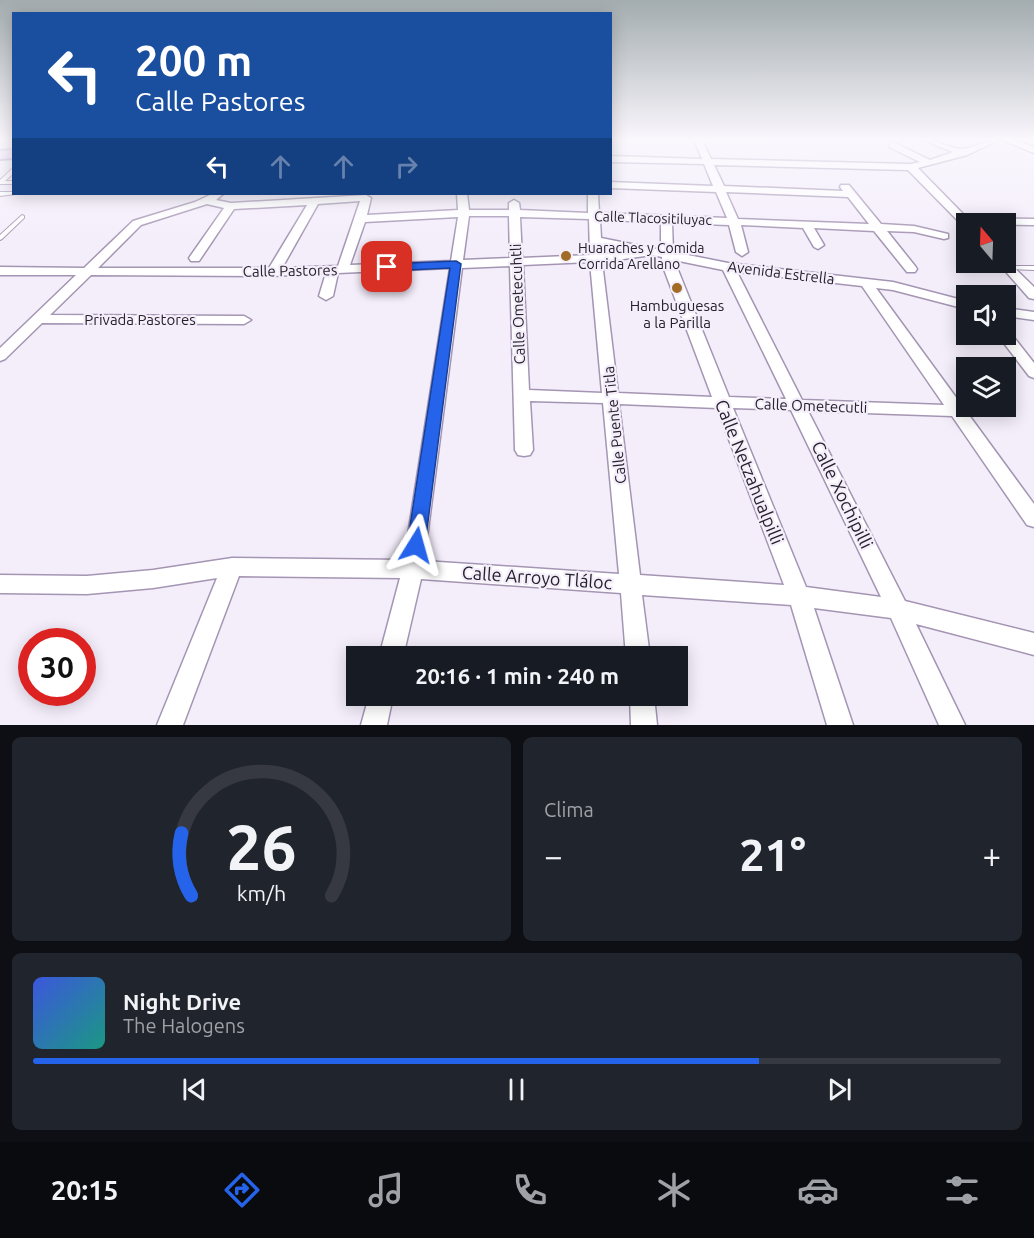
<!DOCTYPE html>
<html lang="es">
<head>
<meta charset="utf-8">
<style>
	body { margin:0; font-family:Ubuntu,sans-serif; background:#20242c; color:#f1f3f6; height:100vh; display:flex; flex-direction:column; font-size:22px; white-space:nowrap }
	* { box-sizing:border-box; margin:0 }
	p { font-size:20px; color:#9ea1a6 }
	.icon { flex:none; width:33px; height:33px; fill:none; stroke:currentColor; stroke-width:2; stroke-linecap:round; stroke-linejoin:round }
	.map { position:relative; height:725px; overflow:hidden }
	.details { display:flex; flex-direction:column; gap:12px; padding:12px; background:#0d0f14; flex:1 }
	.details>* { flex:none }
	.top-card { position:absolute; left:12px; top:12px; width:600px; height:183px; border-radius:0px; box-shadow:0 3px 15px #0003; background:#1a4fa0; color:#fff; overflow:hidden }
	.needle { width:39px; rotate:341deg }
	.controls { position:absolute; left:956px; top:213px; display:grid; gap:12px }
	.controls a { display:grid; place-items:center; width:60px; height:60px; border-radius:0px; background:#171b24; box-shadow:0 3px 15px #0003; font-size:30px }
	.speed { position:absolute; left:18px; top:628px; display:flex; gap:12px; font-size:30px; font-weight:700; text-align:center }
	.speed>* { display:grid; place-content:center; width:78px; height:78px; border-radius:50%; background:#171b24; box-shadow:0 3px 15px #0003; line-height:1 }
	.speed .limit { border:9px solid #d22; background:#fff; color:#111 }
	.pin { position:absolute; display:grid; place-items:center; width:51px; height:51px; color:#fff; margin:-26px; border-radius:12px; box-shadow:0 3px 9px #0006 }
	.me { position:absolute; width:66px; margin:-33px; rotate:8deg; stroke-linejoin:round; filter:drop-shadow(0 0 4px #0008) }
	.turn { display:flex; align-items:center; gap:21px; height:126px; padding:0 24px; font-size:27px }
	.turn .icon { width:78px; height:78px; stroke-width:2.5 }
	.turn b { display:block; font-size:42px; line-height:51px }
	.lanes { display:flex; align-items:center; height:57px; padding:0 24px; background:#0003; justify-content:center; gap:30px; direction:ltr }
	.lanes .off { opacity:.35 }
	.big { font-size:45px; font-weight:700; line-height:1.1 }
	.details .card { flex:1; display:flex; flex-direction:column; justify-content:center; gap:9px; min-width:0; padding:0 21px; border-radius:9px; background:#20242c }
	.details .dial { align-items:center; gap:0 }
	.dial svg { height:156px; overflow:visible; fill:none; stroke:#363941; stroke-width:7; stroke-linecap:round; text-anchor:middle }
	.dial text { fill:#f1f3f6; stroke:none }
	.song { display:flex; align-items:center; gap:18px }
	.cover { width:72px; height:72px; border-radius:9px; background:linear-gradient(135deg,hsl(230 70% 55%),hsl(170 70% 35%)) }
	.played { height:6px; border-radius:3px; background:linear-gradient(90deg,#2563eb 75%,#363941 75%) }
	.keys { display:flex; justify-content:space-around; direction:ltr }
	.heat { display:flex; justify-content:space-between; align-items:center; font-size:33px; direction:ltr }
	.details .tiles { flex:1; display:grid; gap:12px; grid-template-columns:1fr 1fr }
	.card:last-child { grid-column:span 2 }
	.trip { position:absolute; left:346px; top:646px; width:342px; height:60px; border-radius:0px; background:#171b24; box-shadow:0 3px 15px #0003; font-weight:700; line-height:60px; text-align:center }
	.tabs { display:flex; height:96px; justify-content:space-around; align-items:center; background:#090b0e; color:#9ea1a6 }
	.tabs .icon { width:42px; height:42px }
	.tabs .current { color:#2563eb }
	.tabs b { font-size:27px; color:#f1f3f6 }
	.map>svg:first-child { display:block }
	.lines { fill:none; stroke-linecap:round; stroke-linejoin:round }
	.service-casing { stroke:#a495b3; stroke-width:2 }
	.minor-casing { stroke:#a495b3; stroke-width:3 }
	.primary-casing { stroke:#977db0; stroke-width:4 }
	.service { fill:#fff; fill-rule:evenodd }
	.minor { fill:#fff; fill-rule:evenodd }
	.primary { fill:#e5cffa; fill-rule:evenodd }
	.route { fill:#2563eb; stroke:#184099; stroke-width:1.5 }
	.poi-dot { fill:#a16c25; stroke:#f4eefb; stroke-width:2 }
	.labels { text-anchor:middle; stroke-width:4.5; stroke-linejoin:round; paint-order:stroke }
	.far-street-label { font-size:14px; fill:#27212d; stroke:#f4eefb }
	.far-poi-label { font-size:14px; fill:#27212d; stroke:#f4eefb; text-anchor:start }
	.street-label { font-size:15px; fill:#27212d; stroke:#f4eefb }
	.poi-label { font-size:15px; fill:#27212d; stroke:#f4eefb }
	.near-street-label { font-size:18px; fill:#27212d; stroke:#f4eefb }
</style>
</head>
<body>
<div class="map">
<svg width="1034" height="725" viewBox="0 0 1034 725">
	<rect width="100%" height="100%" fill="#f4eefb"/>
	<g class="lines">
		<g class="service-casing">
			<path id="service" d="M12,169H14V173L5,181H14V184H0V180Z
				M0,192H14V194H16L0,196Z
				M22,215L24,216V218L2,239L0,240V235Z
				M1010,266H1034V270L1008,269V267Z"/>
		</g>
		<g class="minor-casing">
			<path id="minor" d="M694,140H702L711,159L911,164L920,162L889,147V143H895L930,160L953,152L923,140C938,140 948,148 961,149C971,149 985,140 999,140L967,155L918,168L967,218L1034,219V225L966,224V227L963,226L908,170L714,165L724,186L843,191L840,187L841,185H849L881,224L914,226L948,234V238L944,239L914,232L887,231L915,266L917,269L915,272H907L874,231L814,228L824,245L818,249L814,247L803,228L741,225L748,252L742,256L736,252L729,225L672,223L673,252L728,263L893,282L966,301V309L893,290L876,288L1034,504V527L1027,525L952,416L808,411L905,601L1034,633V655L916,624L965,725H939L891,618L814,608L853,725H827L791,605L642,595L650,657H626L621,593L421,579L403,657H379L400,578L239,576L183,725H157L217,578L153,588L87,594L0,593V575L87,576L153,570L232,558L404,560L450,268L338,273L333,296L326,300L319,296L326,273L273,276L91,275L50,315L244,316L251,320L244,324L42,323L5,359L0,361V348L76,275H0V267L84,268L133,221L195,202L212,194H223L216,200L231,203L366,195L371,198L367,215L458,210L457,194H467L469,210H509V203L514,200L519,203L520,210L588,213V194H598L599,213L727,218L716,192L610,188V182L713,186L704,164L610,162V156L702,159ZM726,192L848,197L869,224L738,219ZM360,201L338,266L282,268L318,204ZM207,204L224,208L189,258L191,261H199L234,209L307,205L269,268H98L141,225ZM469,216H509L510,258L463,260ZM458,217L451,261L350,265L365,222ZM520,217L589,219L590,255L522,258ZM600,220L661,222V250L601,238ZM601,245L634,252L602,254ZM652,255L662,257V264L712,397L618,393L602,262ZM674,260L723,270L786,399L729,397ZM590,262L602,393L529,390L523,265ZM510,266L515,450L518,455L524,456L530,455L533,450L530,401L603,403L619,574L424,561L462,268ZM737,272L862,286L944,405L802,400ZM619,404L717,408L784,585L640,575ZM733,408L791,410L881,597L806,587Z
				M1002,140H1014L1034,147V153Z
				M1005,259L1034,287V299L1029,298L1000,265L998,262H1005Z
				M1005,308L1034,312V320L1005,316Z
				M1005,330L1009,331L1034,363V378L1029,376L997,334H1005Z
				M369,696H393L387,725H361Z
				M630,696H654L657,725H631Z"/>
		</g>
		<g class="primary-casing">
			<path id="primary" d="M14,150V158L0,159V151Z"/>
		</g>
		<use href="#service" class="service"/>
		<use href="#minor" class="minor"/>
		<use href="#primary" class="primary"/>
	</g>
	<linearGradient id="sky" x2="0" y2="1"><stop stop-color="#a3acaf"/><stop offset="0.58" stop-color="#faf7fd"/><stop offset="1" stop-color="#faf7fd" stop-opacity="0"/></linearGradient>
	<rect width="1034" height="241" fill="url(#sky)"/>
	<path class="route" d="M456,261L461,264L425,545L423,551L416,553L410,551L407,545L450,268L387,271L382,267L387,264Z"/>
	<g class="poi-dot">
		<circle cx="566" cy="256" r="6"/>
		<circle cx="677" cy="288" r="6"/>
	</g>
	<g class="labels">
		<g class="far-street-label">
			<text transform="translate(653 218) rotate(2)" y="5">Calle Tlacositiluyac</text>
		</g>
		<g class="far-poi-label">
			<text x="578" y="253">Huaraches y Comida<tspan x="578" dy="16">Corrida Arellano</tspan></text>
		</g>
		<g class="street-label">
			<text transform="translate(290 271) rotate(-1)" y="5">Calle Pastores</text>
			<text transform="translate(781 273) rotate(7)" y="5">Avenida Estrella</text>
			<text transform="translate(518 304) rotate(-92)" y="5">Calle Ometecuhtli</text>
			<text x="140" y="325">Privada Pastores</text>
			<text transform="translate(811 406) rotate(2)" y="5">Calle Ometecutli</text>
			<text transform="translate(615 425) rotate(-96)" y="5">Calle Puente Titla</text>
		</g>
		<g class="poi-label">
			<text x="677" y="311">Hambuguesas<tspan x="677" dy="17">a la Parilla</tspan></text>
		</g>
		<g class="near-street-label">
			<text transform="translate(749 472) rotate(68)" y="6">Calle Netzahualpilli</text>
			<text transform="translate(842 495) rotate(64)" y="6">Calle Xochipilli</text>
			<text transform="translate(537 578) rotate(4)" y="6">Calle Arroyo Tláloc</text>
		</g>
	</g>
</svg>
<div class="controls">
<a><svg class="needle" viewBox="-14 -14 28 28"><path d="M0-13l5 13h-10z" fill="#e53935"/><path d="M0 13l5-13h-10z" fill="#9ea1a6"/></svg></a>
<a><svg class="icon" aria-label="sound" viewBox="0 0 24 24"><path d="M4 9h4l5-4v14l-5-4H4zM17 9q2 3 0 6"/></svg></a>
<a><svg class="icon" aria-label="layers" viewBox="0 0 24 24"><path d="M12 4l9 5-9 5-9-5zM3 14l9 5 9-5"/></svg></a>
</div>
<div class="speed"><div class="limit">30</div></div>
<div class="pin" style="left:387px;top:267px;background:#d93025"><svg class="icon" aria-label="arrive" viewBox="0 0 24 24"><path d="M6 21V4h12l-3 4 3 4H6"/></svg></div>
<svg class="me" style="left:416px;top:545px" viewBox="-20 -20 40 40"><path d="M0-17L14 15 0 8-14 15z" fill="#2563eb" stroke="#fff" stroke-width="4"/></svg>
<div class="trip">20:16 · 1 min · 240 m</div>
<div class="top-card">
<div class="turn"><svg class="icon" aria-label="left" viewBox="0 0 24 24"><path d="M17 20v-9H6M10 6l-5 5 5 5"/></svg><div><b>200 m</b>Calle Pastores</div></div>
<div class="lanes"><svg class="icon" aria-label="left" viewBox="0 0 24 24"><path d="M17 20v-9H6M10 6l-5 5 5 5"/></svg><svg class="icon off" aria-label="ahead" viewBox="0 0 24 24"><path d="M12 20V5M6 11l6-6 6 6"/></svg><svg class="icon off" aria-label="ahead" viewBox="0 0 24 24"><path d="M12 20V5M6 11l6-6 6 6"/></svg><svg class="icon off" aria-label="right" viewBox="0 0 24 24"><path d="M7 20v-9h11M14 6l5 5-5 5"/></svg></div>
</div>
</div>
<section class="details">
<div class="tiles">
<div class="card dial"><svg viewBox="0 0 100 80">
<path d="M14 69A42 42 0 1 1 86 69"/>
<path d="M14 69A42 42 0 0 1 9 37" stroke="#2563eb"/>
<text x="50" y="56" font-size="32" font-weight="700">26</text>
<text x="50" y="72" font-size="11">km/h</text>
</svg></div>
<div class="card"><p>Clima</p>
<div class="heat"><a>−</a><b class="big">21°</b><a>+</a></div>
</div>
<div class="card">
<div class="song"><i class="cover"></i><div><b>Night Drive</b><p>The Halogens</p></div></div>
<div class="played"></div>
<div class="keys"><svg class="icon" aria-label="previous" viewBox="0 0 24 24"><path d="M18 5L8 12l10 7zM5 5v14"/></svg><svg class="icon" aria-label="pause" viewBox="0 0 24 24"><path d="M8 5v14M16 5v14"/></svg><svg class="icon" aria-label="next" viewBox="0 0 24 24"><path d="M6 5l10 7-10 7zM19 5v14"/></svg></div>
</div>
</div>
</section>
<nav class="tabs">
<b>20:15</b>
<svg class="icon current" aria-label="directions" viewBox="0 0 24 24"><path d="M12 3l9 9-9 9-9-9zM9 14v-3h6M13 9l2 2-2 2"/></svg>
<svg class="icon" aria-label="music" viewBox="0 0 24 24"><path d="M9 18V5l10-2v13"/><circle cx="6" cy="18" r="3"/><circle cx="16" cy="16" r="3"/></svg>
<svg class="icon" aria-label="phone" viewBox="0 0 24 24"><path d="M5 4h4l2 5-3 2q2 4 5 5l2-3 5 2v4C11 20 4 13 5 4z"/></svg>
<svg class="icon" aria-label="climate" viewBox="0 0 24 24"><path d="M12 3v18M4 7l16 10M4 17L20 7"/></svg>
<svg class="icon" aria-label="car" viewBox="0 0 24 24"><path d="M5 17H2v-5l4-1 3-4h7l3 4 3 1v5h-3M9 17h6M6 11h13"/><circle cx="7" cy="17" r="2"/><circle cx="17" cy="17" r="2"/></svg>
<svg class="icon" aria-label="filters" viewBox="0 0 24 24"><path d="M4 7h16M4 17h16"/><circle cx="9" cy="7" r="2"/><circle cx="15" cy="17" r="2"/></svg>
</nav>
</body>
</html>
